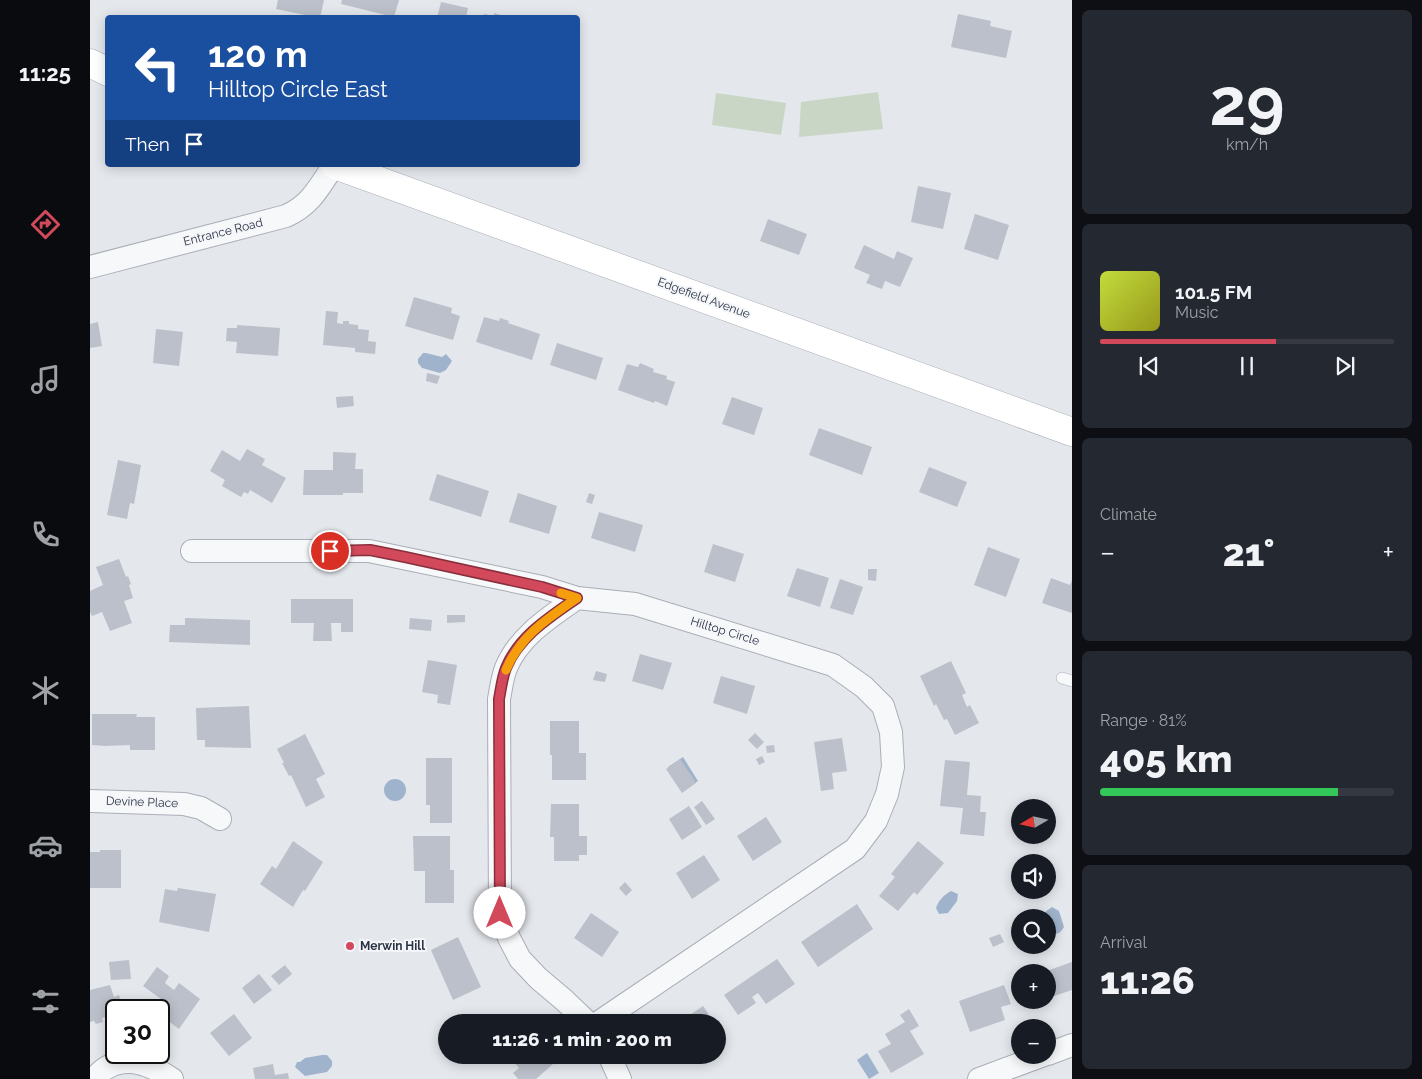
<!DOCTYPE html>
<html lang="en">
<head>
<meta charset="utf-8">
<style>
	body { margin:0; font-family:Raleway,sans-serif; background:#242831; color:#f1f3f6; height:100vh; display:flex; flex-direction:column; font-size:19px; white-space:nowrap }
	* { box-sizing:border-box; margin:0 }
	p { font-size:16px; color:#9ea1a6 }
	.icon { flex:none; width:28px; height:28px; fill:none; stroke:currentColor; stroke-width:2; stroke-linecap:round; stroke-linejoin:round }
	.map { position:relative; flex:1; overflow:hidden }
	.panel { display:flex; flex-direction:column; gap:10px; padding:10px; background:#0d0f14; width:350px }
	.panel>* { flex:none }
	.guide { position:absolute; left:15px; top:15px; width:475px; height:152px; border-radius:5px; box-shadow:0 2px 12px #0003; background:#1a4fa0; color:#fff; overflow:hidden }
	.needle { width:32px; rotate:261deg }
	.fabs { position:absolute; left:921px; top:799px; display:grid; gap:10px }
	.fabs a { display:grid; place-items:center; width:45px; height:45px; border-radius:50%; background:#171b24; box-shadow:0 2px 12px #0003; font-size:25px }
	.speed { position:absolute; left:15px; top:999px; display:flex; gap:10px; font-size:25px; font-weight:700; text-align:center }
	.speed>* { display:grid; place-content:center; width:65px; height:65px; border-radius:50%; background:#171b24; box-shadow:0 2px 12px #0003; line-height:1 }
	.speed .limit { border:2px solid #111; border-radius:8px; background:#fff; color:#111 }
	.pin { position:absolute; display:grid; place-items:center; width:42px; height:42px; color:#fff; margin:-21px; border:2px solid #fff; border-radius:50%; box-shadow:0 1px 5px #0007 }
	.me { position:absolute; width:55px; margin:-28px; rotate:0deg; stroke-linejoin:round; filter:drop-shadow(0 0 4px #0008) }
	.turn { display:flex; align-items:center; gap:18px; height:105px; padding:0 20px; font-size:22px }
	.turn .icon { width:65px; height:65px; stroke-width:2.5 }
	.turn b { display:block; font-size:35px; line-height:42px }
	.then { display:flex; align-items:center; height:48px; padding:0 20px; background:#0003; gap:10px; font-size:19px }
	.big { font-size:38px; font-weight:800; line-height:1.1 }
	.panel .tile { flex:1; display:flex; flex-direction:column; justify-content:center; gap:8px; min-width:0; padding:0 18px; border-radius:8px; background:#242831 }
	.panel .dial { align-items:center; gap:0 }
	.dial b { font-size:65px; line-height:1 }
	.song { display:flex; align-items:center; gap:15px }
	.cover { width:60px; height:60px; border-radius:8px; background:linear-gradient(135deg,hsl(70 70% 55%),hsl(60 70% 35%)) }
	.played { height:5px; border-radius:2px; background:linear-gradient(90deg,#d1495b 60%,#363941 60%) }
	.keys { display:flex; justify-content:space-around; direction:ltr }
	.heat { display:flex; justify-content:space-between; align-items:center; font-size:28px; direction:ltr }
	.charge { height:8px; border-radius:4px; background:linear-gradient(90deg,#34c759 81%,#363941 0) }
	.trip { position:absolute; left:348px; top:1014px; width:288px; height:50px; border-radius:25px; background:#171b24; box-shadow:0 2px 12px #0003; font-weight:800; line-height:50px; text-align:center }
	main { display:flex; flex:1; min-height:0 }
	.dock { display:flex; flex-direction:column; width:90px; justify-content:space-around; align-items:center; background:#090b0e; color:#9ea1a6 }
	.dock .icon { width:35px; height:35px }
	.dock .current { color:#d1495b }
	.dock b { font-size:22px; color:#f1f3f6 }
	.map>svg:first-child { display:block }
	.green { fill:#c9d6c5 }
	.water { fill:#9fb4cc }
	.building { fill:#bbc0ca }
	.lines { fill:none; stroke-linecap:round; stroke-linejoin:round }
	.service-casing { stroke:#a9aeb7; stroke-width:12 }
	.minor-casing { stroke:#a9aeb7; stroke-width:24 }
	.secondary-casing { stroke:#a9aeb7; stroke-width:29 }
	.service { stroke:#f7f8fa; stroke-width:11 }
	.minor { stroke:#f7f8fa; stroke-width:22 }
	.secondary { stroke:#fff; stroke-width:28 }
	.route-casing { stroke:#882f3b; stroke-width:12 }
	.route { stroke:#d1495b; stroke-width:9 }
	.slow { stroke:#f59e0b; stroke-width:9 }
	.poi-dot { fill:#d1495b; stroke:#f4f6f9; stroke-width:2 }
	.labels { text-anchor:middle; stroke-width:4; stroke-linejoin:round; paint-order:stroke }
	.street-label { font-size:12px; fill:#2b3445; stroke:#f4f6f9 }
	.poi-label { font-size:12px; font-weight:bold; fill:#2b3445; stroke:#f4f6f9; text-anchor:start }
</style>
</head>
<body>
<main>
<nav class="dock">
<b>11:25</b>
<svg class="icon current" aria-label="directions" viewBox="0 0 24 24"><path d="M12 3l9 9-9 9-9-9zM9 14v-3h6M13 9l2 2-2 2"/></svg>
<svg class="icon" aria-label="music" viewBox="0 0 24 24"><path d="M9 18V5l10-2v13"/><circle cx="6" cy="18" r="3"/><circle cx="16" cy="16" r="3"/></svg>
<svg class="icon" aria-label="phone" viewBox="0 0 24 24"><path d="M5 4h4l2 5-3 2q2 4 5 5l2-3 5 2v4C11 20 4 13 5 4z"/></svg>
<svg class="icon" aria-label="climate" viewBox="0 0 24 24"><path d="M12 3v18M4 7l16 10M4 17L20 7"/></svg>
<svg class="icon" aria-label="car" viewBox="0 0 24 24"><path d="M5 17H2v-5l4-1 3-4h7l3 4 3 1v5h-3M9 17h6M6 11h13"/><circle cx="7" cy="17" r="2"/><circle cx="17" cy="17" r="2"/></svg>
<svg class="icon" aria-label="filters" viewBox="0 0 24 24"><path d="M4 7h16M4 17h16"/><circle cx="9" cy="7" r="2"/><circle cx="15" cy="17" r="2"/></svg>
</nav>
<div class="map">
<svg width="982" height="1079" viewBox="0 0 982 1079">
	<rect width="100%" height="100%" fill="#e4e7ec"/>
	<path class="green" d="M788,92L793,129L709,137L711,102Z
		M626,93L696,103L691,135L622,125Z"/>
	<path class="water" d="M333,353H336L352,357L356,354L362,361L356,370L350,373L332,368L328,363V359Z
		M593,757L608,781L593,791L578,767Z
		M294 790a11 11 0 1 1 22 0a11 11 0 1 1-22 0Z
		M861,891L868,894L867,901L858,913L849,914L846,908C848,901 855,894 861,891Z
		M962,907L969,911L974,927C970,934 966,936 959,932L958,918L955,917V912Z
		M777,1053L789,1073L779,1079L767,1060Z
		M232,1055H237L242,1061V1066L237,1072L215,1076L205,1067L207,1062H210L215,1058Z"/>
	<path class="building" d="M188,0H234L230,18L186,9Z
		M252,0H309L304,17L251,4Z
		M351,2L378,8L376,18H347Z
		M404,13L414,16V18H393L394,14L404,16Z
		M868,14L901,21L900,26L922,31L916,58L861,47Z
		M828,186L861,193L853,229L821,222Z
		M885,214L919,225L908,260L874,249Z
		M678,219L717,234L709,255L670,241Z
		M774,245L804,259L807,251L823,258L810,287L795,281L792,289L776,283L780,275L764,268Z
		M324,297L362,308L361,313L370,316L363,340L315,326Z
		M236,311L248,312L247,323L253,324V321H259V324L268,325V329L279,330L278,341L286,342L285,354L265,352V348L233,345Z
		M394,317L409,321L410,318L419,321L418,323L450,334L442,360L386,342Z
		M8,322L12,346L0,348V324Z
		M147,325L190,328L188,356L146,353L147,342L136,341L137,328H147Z
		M66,329L93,332L89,366L63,363Z
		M467,343L513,358L506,380L460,365Z
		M550,363L564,369L563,372L577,376L576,379L585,382L577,406L565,401L564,403L528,390L537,364L548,367Z
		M337,373L350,376L347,384L336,381Z
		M263,396L264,406L247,408L246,397Z
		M642,397L673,408L664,435L632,424Z
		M729,428L782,447L772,475L719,455Z
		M157,449L175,459L172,465L196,478L182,503L160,490L158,494L154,492L151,497L132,486L135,480L120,471L132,450L150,461Z
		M243,452L266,453L265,469H273V493H253V495H213L214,470H243Z
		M28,460L51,465L44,504L40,503L37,519L17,515Z
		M839,467L877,482L867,507L829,492Z
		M347,474L399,491L391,517L339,500Z
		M428,493L467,506L459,534L419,522Z
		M499,493L505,495L502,504L496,502Z
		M509,512L553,525L545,552L501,538Z
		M623,544L654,554L645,582L614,572Z
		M898,547L930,559L916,597L884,585Z
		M29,559L36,577L38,576L41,584L39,585L43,598L34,601L42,623L20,631L12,612L2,616L0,612V591L13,585L6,567Z
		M707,568L739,578L730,607L697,596Z
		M778,569H787L786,581L778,580Z
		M961,578L980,585L982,580V613L952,603Z
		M750,579L773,587L763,615L740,608Z
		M201,599H263V632H251V623H241L242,641H223L224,623H201Z
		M357,615H375V622L357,623Z
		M95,618L160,620V645L79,642L80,625H95Z
		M320,618L342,620L341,631L319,629Z
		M550,654L582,663L573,690L542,681Z
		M338,660L367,665L360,705L347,703L348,695L332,692Z
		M861,661L876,693L872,695L877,707L880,705L889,723L865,735L857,719L854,720L846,704L844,706L830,676Z
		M506,671L517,674L515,682L503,680Z
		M631,676L665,686L657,714L623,703Z
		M159,706L161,748L115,747V740H107L106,708Z
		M2,714H47L46,717H65V750H40V745L15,746L2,745Z
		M460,721H489V753H496V780H462V755H460Z
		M665,733L674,742L667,749L658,740Z
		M215,734L235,774L226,779L235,797L216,807L201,775L199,776L192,763H194L187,749Z
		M752,738L757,771L742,773L744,789L731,791L724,742Z
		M684,745L685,752L677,753L676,746Z
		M672,756L675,762L669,765L666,759Z
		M336,758H362V823H340V805H336Z
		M590,759L606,783L592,793L576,769Z
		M855,760L880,762L877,795L891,796L890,812H896L894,836L870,834L873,808L850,806Z
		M612,801L625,819L616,825L604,807Z
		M461,804H489V836H497V855H489V861H464V837H460Z
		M599,806L612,827L592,840L579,819Z
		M676,817L692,842L663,861L647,836Z
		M323,836H360V870H364V903H335V871H324Z
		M203,841L233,862L215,891L213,890L203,907L170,884L182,866L186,869Z
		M828,841L854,863L827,895L824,892L808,911L789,896L805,877L801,874Z
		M10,850H31V888H0V852H10Z
		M614,855L630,880L602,899L586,873Z
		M535,882L542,890L536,896L529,888Z
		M88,888L126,894L119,932L69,922L75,889L87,891Z
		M767,904L783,929L728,967L711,942Z
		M501,913L529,932L512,957L484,938Z
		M910,934L914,942L903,947L899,938Z
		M368,937L391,987L363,1000L341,950Z
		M687,959L705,984L676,1004L668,993L662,997L666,1003L648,1015L634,995Z
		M39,960L41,979L21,980L19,962Z
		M982,962V990L958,998V972H954Z
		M195,965L202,974L189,985L181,976Z
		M67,967L79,976L75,983L84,990L89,983L110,999L89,1029L73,1017L77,1012L71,1008L75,1002L53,986Z
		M169,974L182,990L164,1004L152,988Z
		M20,985L24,997L29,995L32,1004L25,1006L26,1014L12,1018L13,1022L6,1024L4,1021L0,1022V990Z
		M914,985L921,1004L911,1007L915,1020L880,1032L869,1001Z
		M613,1006L624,1022H590Z
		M819,1009L829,1026L820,1031L834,1054L801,1073L788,1051L801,1044L795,1034L815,1022L810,1015Z
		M144,1014L162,1038L139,1056L120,1033Z
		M424,1017L428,1022H417Z
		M418,1055H455L463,1064L446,1079H428L423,1073L429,1068Z
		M578,1055H592L583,1061Z
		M183,1064L185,1075L198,1073L199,1079H165L163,1068Z"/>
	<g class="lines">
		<g class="service-casing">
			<path id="service" d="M972,678L982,681"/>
		</g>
		<g class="minor-casing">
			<path id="minor" d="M0,267L196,216C221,205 229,187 244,165
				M102,551H279L452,587L487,598L545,604L743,665L774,687L793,706L801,732L803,767L797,794L786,821L765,849L509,1022
				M487,598C460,617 429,636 416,668C412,678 411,689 409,699L410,913L419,938L430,959L448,978L474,1000L497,1022
				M0,801L94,804L111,808L130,819
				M958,1054L982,1045
				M519,1055L530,1079
				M4,1079C27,1051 57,1062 82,1079
				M889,1079L954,1055"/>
		</g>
		<g class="secondary-casing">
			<path id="secondary" d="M0,63L18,72
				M245,165L982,432"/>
		</g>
		<use href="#service" class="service"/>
		<use href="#minor" class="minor"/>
		<use href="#secondary" class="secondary"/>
	</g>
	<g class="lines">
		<g class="route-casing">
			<path id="route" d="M240,551L280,550L315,557L452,587L487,598C460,617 429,636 416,668C412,678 411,689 409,699L410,913"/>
		</g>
		<use href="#route" class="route"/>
		<path class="slow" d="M416,670C431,635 457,619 487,598L471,593"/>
	</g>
	<circle class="poi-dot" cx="260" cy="946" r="5"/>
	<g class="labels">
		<g class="street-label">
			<text transform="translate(133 232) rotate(-14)" y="4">Entrance Road</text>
			<text transform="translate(614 298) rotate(20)" y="4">Edgefield Avenue</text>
			<text transform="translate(635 631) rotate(17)" y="4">Hilltop Circle</text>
			<text transform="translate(52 802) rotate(2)" y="4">Devine Place</text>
		</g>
		<g class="poi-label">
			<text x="270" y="950">Merwin Hill</text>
		</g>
	</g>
</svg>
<div class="fabs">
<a><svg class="needle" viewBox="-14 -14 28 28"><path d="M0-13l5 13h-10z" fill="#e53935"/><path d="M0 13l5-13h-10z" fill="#9ea1a6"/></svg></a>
<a><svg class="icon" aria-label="sound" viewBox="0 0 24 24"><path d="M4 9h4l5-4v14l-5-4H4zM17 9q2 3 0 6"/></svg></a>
<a><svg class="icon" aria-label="search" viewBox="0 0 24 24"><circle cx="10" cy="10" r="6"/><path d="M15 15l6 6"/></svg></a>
<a>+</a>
<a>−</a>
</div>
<div class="speed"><div class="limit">30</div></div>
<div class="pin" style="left:240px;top:551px;background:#d93025"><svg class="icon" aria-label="arrive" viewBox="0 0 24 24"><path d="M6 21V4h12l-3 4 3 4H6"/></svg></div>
<svg class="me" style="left:410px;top:913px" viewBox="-20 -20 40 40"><circle r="19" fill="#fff"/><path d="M0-13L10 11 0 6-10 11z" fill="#d1495b"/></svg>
<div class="trip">11:26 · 1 min · 200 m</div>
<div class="guide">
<div class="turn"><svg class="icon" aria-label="left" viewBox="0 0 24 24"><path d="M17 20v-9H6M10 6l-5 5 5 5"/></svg><div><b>120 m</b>Hilltop Circle East</div></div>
<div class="then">Then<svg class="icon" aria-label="arrive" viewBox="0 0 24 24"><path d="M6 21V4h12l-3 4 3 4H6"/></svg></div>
</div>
</div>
<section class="panel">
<div class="tile dial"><b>29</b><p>km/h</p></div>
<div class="tile">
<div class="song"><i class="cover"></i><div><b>101.5 FM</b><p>Music</p></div></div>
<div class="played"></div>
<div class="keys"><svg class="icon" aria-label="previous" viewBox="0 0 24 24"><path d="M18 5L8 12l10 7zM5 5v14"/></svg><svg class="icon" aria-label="pause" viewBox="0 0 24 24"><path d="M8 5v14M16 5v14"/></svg><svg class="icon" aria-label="next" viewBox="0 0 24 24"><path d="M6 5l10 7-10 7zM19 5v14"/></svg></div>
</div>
<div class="tile"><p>Climate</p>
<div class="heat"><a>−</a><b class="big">21°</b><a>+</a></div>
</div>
<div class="tile"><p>Range · 81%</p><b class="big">405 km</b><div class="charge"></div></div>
<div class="tile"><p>Arrival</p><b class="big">11:26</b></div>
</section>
</main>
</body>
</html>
